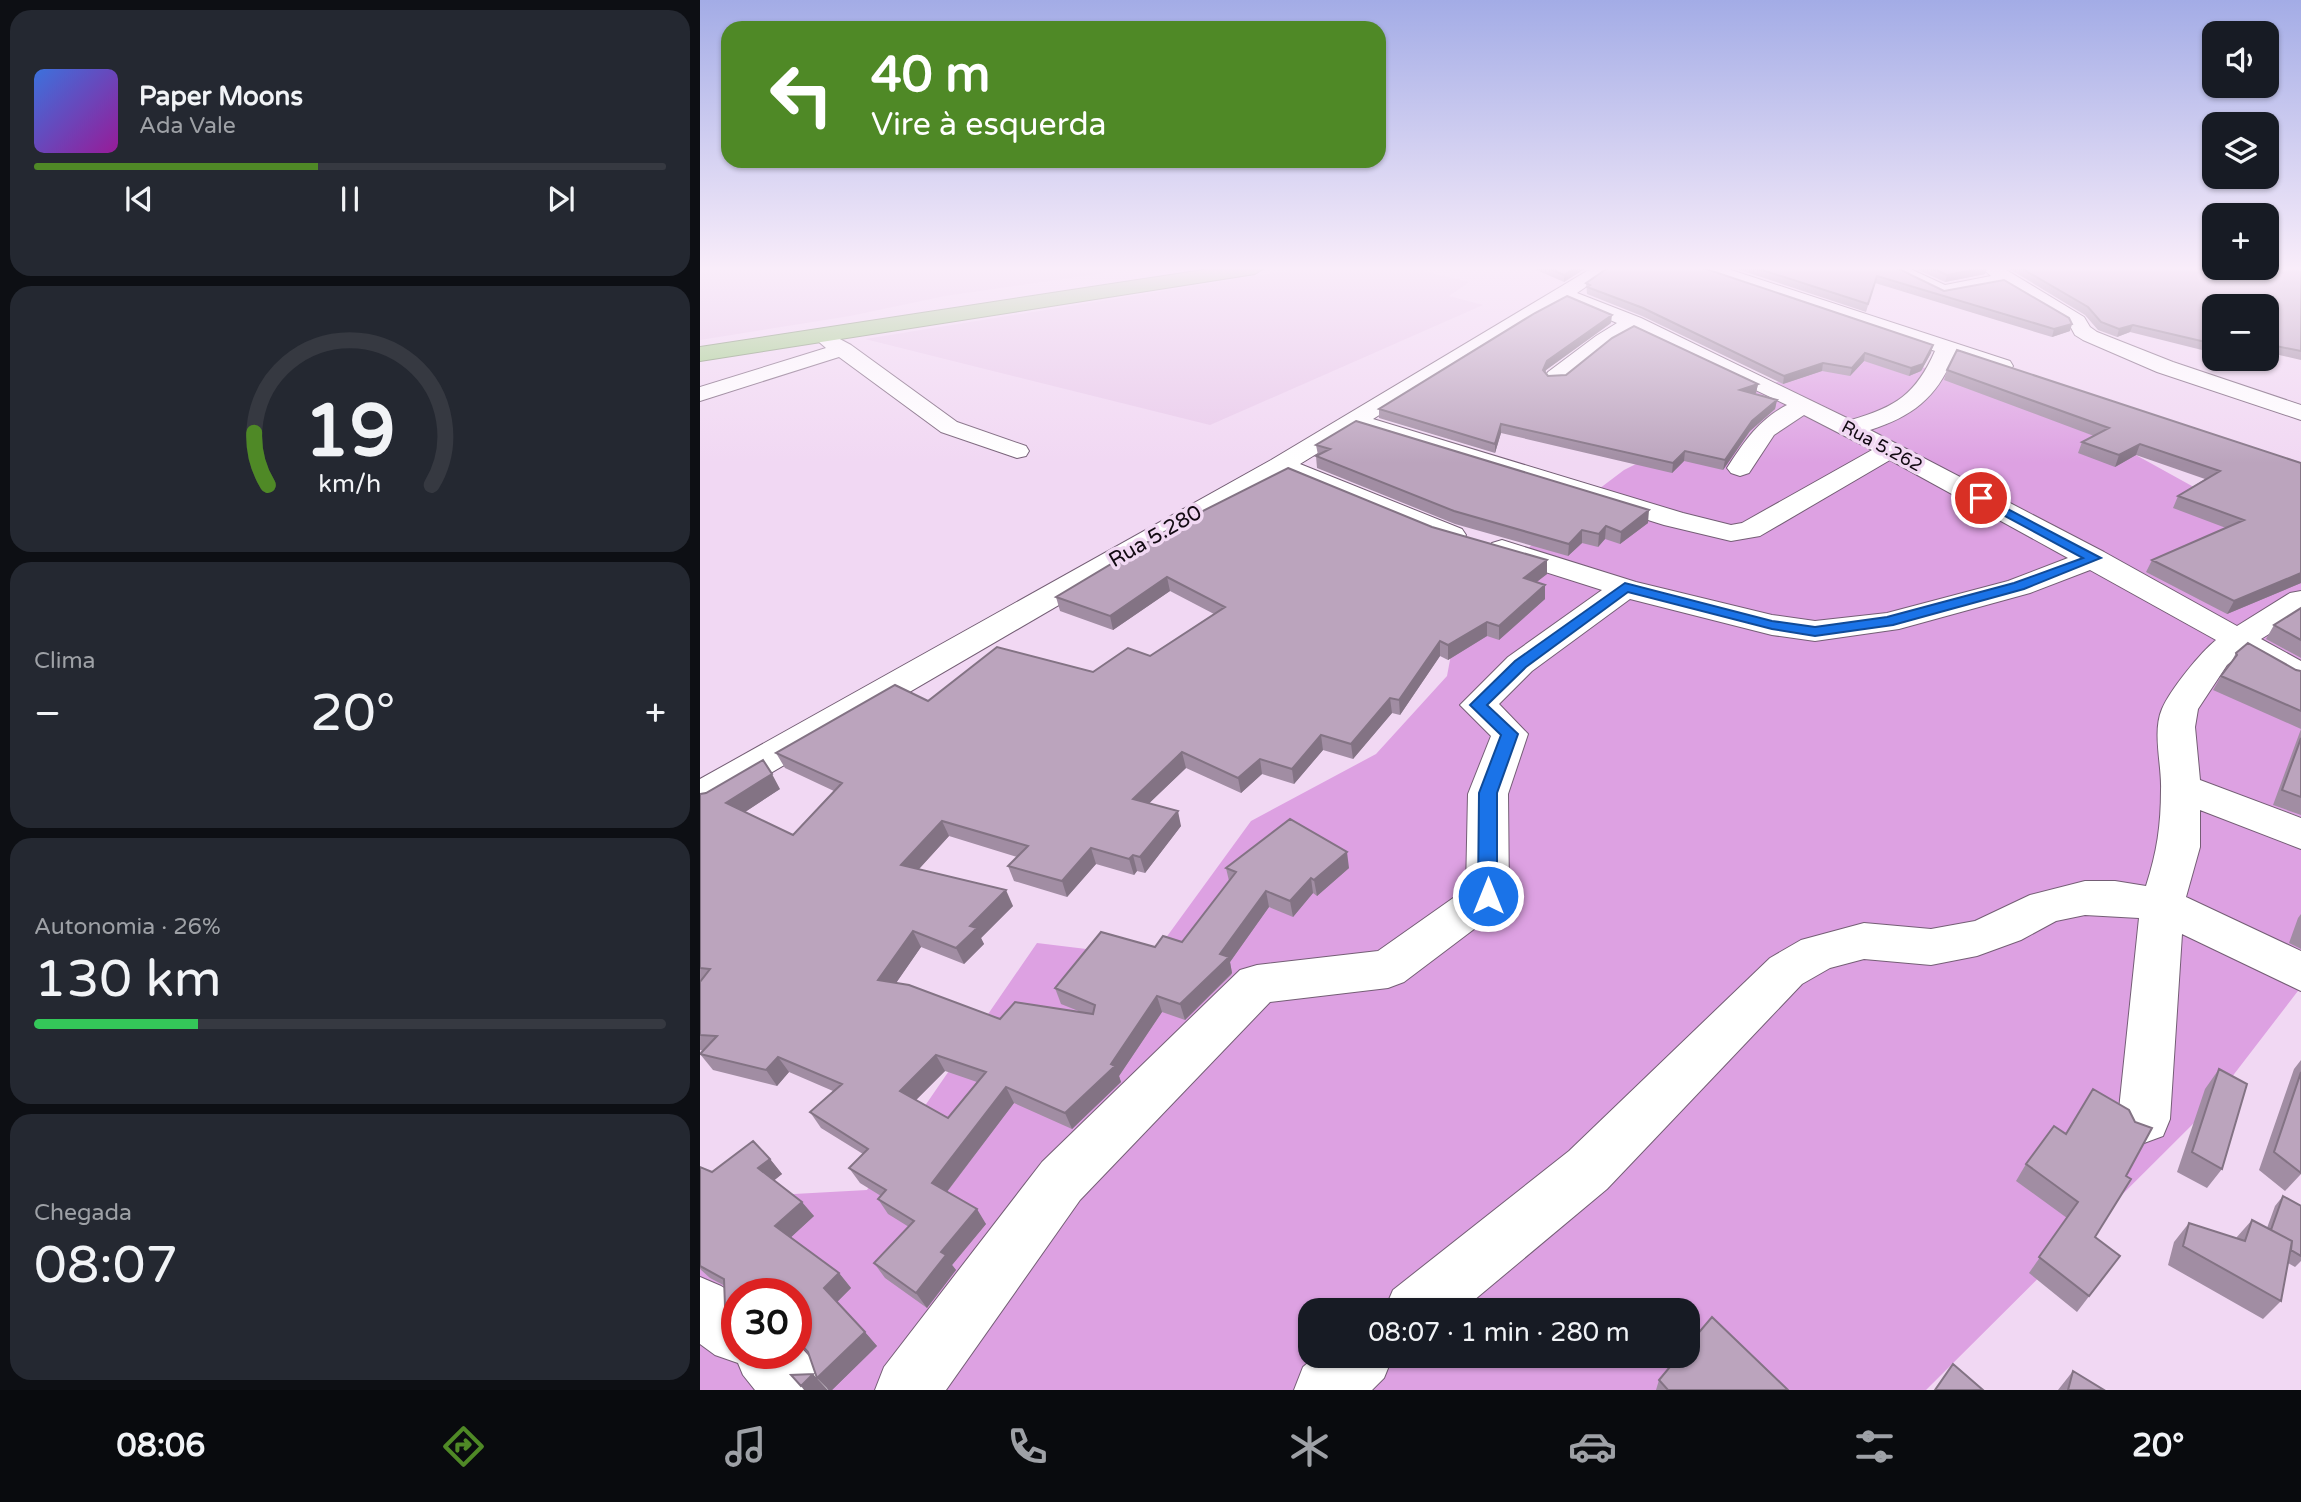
<!DOCTYPE html>
<html lang="pt">
<head>
<meta charset="utf-8">
<style>
	body { margin:0; font-family:"Varela Round",sans-serif; background:#242831; color:#f1f3f6; height:100vh; display:flex; flex-direction:column; font-size:26px; white-space:nowrap }
	* { box-sizing:border-box; margin:0 }
	p { font-size:23px; color:#9ea1a6 }
	.icon { flex:none; width:38px; height:38px; fill:none; stroke:currentColor; stroke-width:2; stroke-linecap:round; stroke-linejoin:round }
	.map { position:relative; flex:1; overflow:hidden }
	.side { display:flex; flex-direction:column; gap:10px; padding:10px; background:#0d0f14; width:700px }
	.side>* { flex:none }
	.banner { position:absolute; left:21px; top:21px; width:665px; height:147px; border-radius:21px; box-shadow:0 2px 5px #0004; background:#4f8926; color:#fff; overflow:hidden }
	.tools { position:absolute; left:1502px; top:21px; display:grid; gap:14px }
	.tools a { display:grid; place-items:center; width:77px; height:77px; border-radius:14px; background:#171b24; box-shadow:0 2px 5px #0004; font-size:35px }
	.speed { position:absolute; left:21px; top:1278px; display:flex; gap:14px; font-size:35px; font-weight:700; text-align:center }
	.speed>* { display:grid; place-content:center; width:91px; height:91px; border-radius:50%; background:#171b24; box-shadow:0 2px 5px #0004; line-height:1 }
	.speed .limit { border:10px solid #d22; background:#fff; color:#111 }
	.pin { position:absolute; display:grid; place-items:center; width:60px; height:60px; color:#fff; margin:-30px; border:4px solid #fff; border-radius:50%; box-shadow:0 2px 7px #0007 }
	.me { position:absolute; width:77px; margin:-38px; rotate:0deg; stroke-linejoin:round; filter:drop-shadow(0 0 5px #0008) }
	.turn { display:flex; align-items:center; gap:24px; height:147px; padding:0 35px; font-size:32px }
	.turn .icon { width:91px; height:91px; stroke-width:2.5 }
	.turn b { display:block; font-size:49px; line-height:60px }
	.big { font-size:52px; font-weight:600; line-height:1.1 }
	.side .widget { flex:1; display:flex; flex-direction:column; justify-content:center; gap:10px; min-width:0; padding:0 24px; border-radius:21px; background:#242831 }
	.side .dial { align-items:center; gap:0 }
	.dial svg { height:182px; overflow:visible; fill:none; stroke:#363941; stroke-width:7; stroke-linecap:round; text-anchor:middle }
	.dial text { fill:#f1f3f6; stroke:none }
	.song { display:flex; align-items:center; gap:21px }
	.cover { width:84px; height:84px; border-radius:10px; background:linear-gradient(135deg,hsl(220 70% 55%),hsl(300 70% 35%)) }
	.played { height:7px; border-radius:4px; background:linear-gradient(90deg,#4f8926 45%,#363941 45%) }
	.keys { display:flex; justify-content:space-around; direction:ltr }
	.heat { display:flex; justify-content:space-between; align-items:center; font-size:38px; direction:ltr }
	.charge { height:10px; border-radius:5px; background:linear-gradient(90deg,#34c759 26%,#363941 0) }
	.trip { position:absolute; left:598px; top:1298px; width:402px; height:70px; border-radius:21px; background:#171b24; box-shadow:0 2px 5px #0004; font-weight:600; line-height:70px; text-align:center }
	.tab-bar { display:flex; height:112px; justify-content:space-around; align-items:center; background:#090b0e; color:#9ea1a6 }
	.tab-bar .icon { width:49px; height:49px }
	.tab-bar .on { color:#4f8926 }
	.tab-bar b { font-size:32px; color:#f1f3f6 }
	main { display:flex; flex:1; min-height:0 }
	.map>svg:first-child { display:block }
	.built { fill:#e9cbeb }
	.water { fill:#dda1e2; fill-rule:evenodd }
	.lines { fill:none; stroke-linecap:round; stroke-linejoin:round }
	.minor-casing { stroke:#745e75; stroke-width:2 }
	.highway-casing { stroke:#6d895b; stroke-width:2 }
	.minor { fill:#fff; fill-rule:evenodd }
	.highway { fill:#9ece83; fill-rule:evenodd }
	.wall { fill:#a18da3; fill-rule:evenodd }
	.shaded-wall { fill:#837384 }
	.building { fill:#bba4bd; stroke:#837384; stroke-width:2; fill-rule:evenodd }
	.route { fill:#1a73e8; stroke:#114b97; stroke-width:2 }
	.labels { text-anchor:middle; stroke-width:7; stroke-linejoin:round; paint-order:stroke }
	.far-street-label { font-size:18px; fill:#120a12; stroke:#f1d8f3 }
	.street-label { font-size:21px; fill:#120a12; stroke:#f1d8f3 }
</style>
</head>
<body>
<main>
<section class="side">
<div class="widget">
<div class="song"><i class="cover"></i><div><b>Paper Moons</b><p>Ada Vale</p></div></div>
<div class="played"></div>
<div class="keys"><svg class="icon" aria-label="previous" viewBox="0 0 24 24"><path d="M18 5L8 12l10 7zM5 5v14"/></svg><svg class="icon" aria-label="pause" viewBox="0 0 24 24"><path d="M8 5v14M16 5v14"/></svg><svg class="icon" aria-label="next" viewBox="0 0 24 24"><path d="M6 5l10 7-10 7zM19 5v14"/></svg></div>
</div>
<div class="widget dial"><svg viewBox="0 0 100 80">
<path d="M14 69A42 42 0 1 1 86 69"/>
<path d="M14 69A42 42 0 0 1 8 46" stroke="#4f8926"/>
<text x="50" y="56" font-size="32" font-weight="700">19</text>
<text x="50" y="72" font-size="11">km/h</text>
</svg></div>
<div class="widget"><p>Clima</p>
<div class="heat"><a>−</a><b class="big">20°</b><a>+</a></div>
</div>
<div class="widget"><p>Autonomia · 26%</p><b class="big">130 km</b><div class="charge"></div></div>
<div class="widget"><p>Chegada</p><b class="big">08:07</b></div>
</section>
<div class="map">
<svg width="1601" height="1390" viewBox="0 0 1601 1390">
	<rect width="100%" height="100%" fill="#f1d8f3"/>
	<path class="built" d="M0,268H440L245,296L150,316L0,340Z
		M605,268H711L769,282L749,296L783,305L510,425L165,339Z"/>
	<path class="water" d="M1170,356L1205,362L1293,388L1425,449L1501,491L1601,570V987L1505,1112L1226,1390H0V1199L167,1190L337,943L452,957L551,821L676,754L747,676L756,628L846,529L924,470L1008,428L1052,393L1098,373ZM37,1293H96V1353H37ZM611,1311H989V1356H611Z"/>
	<g class="lines">
		<g class="minor-casing">
			<path id="minor" d="M892,268H913L877,293L941,318L1151,420C1196,407 1216,394 1235,351L1001,272L999,268H1025L1310,361L1313,366L1310,371L1302,372L1253,357C1237,398 1211,417 1170,430L1404,552L1537,626L1590,593L1601,591V614L1561,639L1601,661V685L1589,682L1540,654L1527,665L1498,709L1495,727L1500,780L1601,818V849L1500,810V847L1486,897L1601,951V991L1482,934L1470,1119L1463,1136L1444,1143L1425,1136L1418,1119L1439,918L1385,915L1356,921L1321,940L1277,956L1231,965L1164,959L1130,968L1102,984L907,1189L761,1311H684L693,1290L869,1151L1070,958L1101,940L1164,923L1231,929L1275,921L1330,895L1385,881H1415L1446,886C1457,852 1461,825 1461,790C1462,765 1452,732 1462,709C1470,690 1500,653 1516,640L1390,570L1330,593L1199,629L1115,641L1072,635L930,599L832,671L799,704L828,734L808,794L809,896L802,908L704,982L688,988L570,1002L380,1200L246,1390H175L184,1367L342,1162L540,970L557,965L678,951L766,889L768,794L791,736L760,705L808,657L902,590L792,555L788,549L792,543L802,540L936,582L1072,615L1115,621L1187,613L1308,581L1368,558L1190,460L1060,536L1031,541L964,525L657,429L600,464L762,529L766,535L762,541L752,544L742,541L582,475L14,806L0,809V779L571,460ZM864,300L917,323L896,336L848,372L845,377L848,382H864L910,344L933,331L1087,405C1058,420 1044,442 1027,468L1031,473L1040,476L1049,473L1074,435L1104,415L1172,450L1042,523L1031,525L983,513L673,419Z
				M1185,268H1208L1245,285L1291,276L1282,268H1303L1384,317L1390,327L1397,332L1473,362L1601,405V420L1457,372L1383,340L1375,335L1369,324L1303,284L1243,296Z
				M121,329L151,345L257,422L326,446L329,451L326,456L317,458L241,432L139,357L0,401V387L126,348L111,335L114,331Z
				M0,1277L21,1286L37,1296V1353H96V1342L119,1367L128,1390H55L43,1375L38,1363L15,1355L0,1344Z
				M616,1356H693L684,1378L672,1390H594L603,1367Z"/>
		</g>
		<g class="highway-casing">
			<path id="highway" d="M516,268H564L555,274L0,361V347Z"/>
		</g>
		<use href="#minor" class="minor"/>
		<use href="#highway" class="highway"/>
	</g>
	<path class="wall" d="M832,268H886L864,282Z
		M1034,268H1197L1244,291L1370,331L1352,337L1175,283L1166,312Z
		M1214,268H1287L1285,274L1245,282Z
		M1308,268H1601V360L1566,352V306H1514V353L1430,332L1417,337L1398,330L1385,315Z
		M886,283L1233,345L1231,353L1221,371L1209,376L1164,361L1150,376L1122,371L1083,384L942,316L887,294Z
		M911,323L846,370L845,372L848,376L1058,384L1056,393L1054,394L1077,400L1075,409L1050,431L1023,470L984,461L972,473L801,433L795,453L679,418V409Z
		M1247,370L1601,463V583L1527,614L1446,572L1452,560L1526,528L1473,508L1478,496L1505,479L1436,455L1415,467L1378,453L1382,442L1394,436L1244,380Z
		M616,445L948,523L920,544L905,539L898,547L882,543L868,556L755,524L617,468L616,456L618,455Z
		M732,527L847,560V574L836,582L845,585V599L799,640L787,636L748,660L740,656L700,715L692,713L653,759L623,750L594,784L562,774L541,793L486,768L449,803L481,826L445,873L437,871L434,875L396,864L367,897L314,881L308,866L317,857L249,836L219,869L313,906L281,938L284,944L264,964L221,947L196,983L300,1019L381,1012L361,1004L355,988L455,947L482,942L529,881L526,868H649L617,896L613,893L593,917L569,907L530,962L532,973L531,975L485,1020L462,1012L419,1076L421,1082L372,1129L314,1103L247,1192L286,1224L252,1265L256,1270L227,1308L185,1278L174,1263L209,1227L188,1214L178,1199L181,1196L160,1183L149,1168L163,1154L121,1128L110,1112L133,1091L89,1072L77,1086L13,1070L0,1054L4,1051L0,1050V794L80,789L45,812L93,835L134,791L85,768L76,753L228,701L393,672L450,656L514,614L470,591L413,630L360,611L356,597ZM245,1071L277,1082L248,1118L216,1100Z
		M1601,608V658L1566,639L1574,625Z
		M1536,653L1601,671V729L1513,690L1521,676L1530,664Z
		M1601,729V815L1573,805Z
		M1601,914V949L1589,943L1598,918Z
		M1601,1060V1174L1585,1191L1559,1170L1594,1069Z
		M1519,1069L1522,1169L1507,1188L1477,1172L1505,1089Z
		M70,1159L82,1174L74,1180L114,1216L91,1237L139,1273L151,1288L137,1302L177,1346L132,1390H129L117,1378L108,1352L96,1340V1293H37V1318L25,1306V1286L10,1278L0,1269V1167L12,1172Z
		M1326,1164L1426,1176L1395,1237L1420,1256L1377,1312L1329,1273L1367,1218L1316,1181Z
		M1583,1196L1601,1206V1261L1595,1267L1588,1263L1581,1301L1563,1319L1468,1265L1474,1242L1489,1223L1536,1238L1552,1220L1567,1228L1575,1206Z
		M1373,1371L1404,1390H1358Z
		M959,1380L1088,1390H956Z"/>
	<path class="shaded-wall" d="M875,268H886L864,282V275Z
		M1284,268H1287L1285,274L1245,282L1247,275Z
		M912,315L911,323L846,370L843,378V370L847,361Z
		M1372,324L1370,331L1352,337L1354,329Z
		M1433,325L1430,332L1417,337L1419,329Z
		M1233,345L1231,353L1221,371L1209,376L1211,368Z
		M1165,353L1164,361L1150,376L1152,368Z
		M1123,363L1122,371L1083,384L1084,376Z
		M1058,384L1056,393L1039,399L1040,390Z
		M1077,400L1075,409L1050,431L1023,470L1025,460L1052,421Z
		M801,424V433L795,453V444Z
		M1440,444L1436,455L1415,467L1419,455Z
		M985,451L984,461L972,473L973,463Z
		M949,510L948,523L920,544L921,532Z
		M906,526L905,539L898,547L899,534Z
		M882,530V543L868,556L869,544Z
		M847,560V574L824,592V578Z
		M1601,573V583L1527,614L1534,601Z
		M467,577L470,591L413,630L410,616Z
		M845,585V599L799,640V626Z
		M787,622V636L748,660V645Z
		M740,641V656L700,715L699,700Z
		M690,698L692,713L653,759L651,744Z
		M621,735L623,750L594,784L592,769Z
		M482,752L486,768L437,815L433,799Z
		M560,759L562,774L541,793L538,778Z
		M72,774L80,789L36,818L26,803Z
		M478,811L481,826L445,873L440,857Z
		M242,821L249,836L208,881L201,865Z
		M391,848L396,864L367,897L362,881Z
		M647,852L649,868L617,896L614,880Z
		M433,855L437,871L434,875L429,859Z
		M611,878L613,893L593,917L590,901Z
		M306,890L313,906L281,938L284,944L264,964L256,948L270,926Z
		M566,891L569,907L530,962L532,973L485,1020L480,1004L520,954Z
		M213,931L221,947L187,996L178,980Z
		M457,996L462,1012L419,1076L421,1082L372,1129L365,1113L411,1064Z
		M236,1055L245,1071L210,1106L200,1091Z
		M78,1057L89,1072L77,1086L66,1070Z
		M306,1087L314,1103L242,1198L232,1183Z
		M70,1159L82,1174L71,1183L58,1168Z
		M102,1202L114,1216L88,1240L75,1226Z
		M277,1209L286,1224L252,1265L256,1270L227,1308L216,1293L241,1252Z
		M139,1273L151,1288L136,1303L124,1288Z
		M165,1332L177,1346L132,1390H129L117,1378Z
		M113,1374L128,1390H104L101,1386Z"/>
	<path class="building" d="M849,268H875L864,275Z
		M908,268H1003L1233,345L1223,364L1211,368L1165,353L1152,368L1123,363L1084,376L943,308L887,287L890,285L886,283Z
		M1056,268H1197L1244,291L1304,280L1369,318L1372,324L1354,329L1177,276L1168,304Z
		M1231,268H1284L1247,275Z
		M1321,268H1601V351L1566,344V306H1514V344L1433,325L1419,329L1401,322L1388,307Z
		M867,296L912,315L847,361L843,370L848,376L866,375L912,338L934,326L1058,384L1040,390L1077,400L1052,421L1025,460L985,451L973,463L801,424L795,444L679,409L835,313Z
		M1257,350L1601,463V573L1534,601L1452,560L1544,520L1478,496L1520,471L1440,444L1419,455L1382,442L1409,428L1247,370Z
		M656,421L949,510L921,532L906,526L899,534L882,530L869,544L754,511L616,456L630,449L616,445Z
		M588,468L732,527L847,560L824,578L845,585L799,626L787,622L748,645L740,641L699,700L690,698L651,744L621,735L592,769L560,759L538,778L482,752L433,799L478,811L440,857L433,855L429,859L391,848L362,881L308,866L328,846L242,821L201,865L306,890L270,926L277,928L256,948L213,931L178,980L209,985L300,1019L315,1002L393,1014L395,1005L355,988L401,932L455,947L463,936L482,942L536,872L526,868L590,819L647,852L614,880L611,878L590,901L566,891L520,954L529,957L527,959L480,1004L457,996L411,1064L415,1066L365,1113L306,1087L232,1183L277,1209L241,1252L246,1255L216,1293L174,1263L214,1221L178,1199L186,1190L149,1168L168,1149L110,1112L142,1084L78,1057L66,1070L0,1054L17,1036L0,1035V982L10,969L0,968V794L6,793L63,760L72,774L26,803L93,835L142,783L76,753L195,685L228,701L297,647L393,672L428,648L450,656L525,607L467,577L410,616L356,597L483,521ZM236,1055L286,1072L248,1118L200,1091Z
		M1601,608V640L1574,625Z
		M1548,643L1596,670L1601,671V711L1521,676L1537,655L1536,653Z
		M1601,738V797L1582,790Z
		M1519,1069L1547,1084L1522,1169L1492,1152Z
		M1601,1072V1173L1574,1152Z
		M1393,1089L1429,1110L1435,1122L1452,1128L1426,1176L1431,1179L1395,1237L1420,1256L1389,1296L1339,1257L1378,1202L1326,1164L1354,1126L1366,1134Z
		M53,1141L70,1159L58,1168L102,1202L75,1226L139,1273L124,1288L165,1332L117,1378L108,1352L96,1339V1293H37V1315L25,1306L24,1279L0,1266V1167L12,1172Z
		M1583,1196L1601,1206V1256L1591,1250L1592,1241L1571,1230Z
		M1552,1220L1592,1241L1581,1301L1483,1246L1489,1223L1545,1241Z
		M1012,1317L1088,1390H968L959,1380L979,1356H989V1344Z
		M1253,1364L1283,1390H1235Z
		M1373,1371L1404,1390H1368Z
		M113,1374L101,1386L91,1375Z"/>
	<linearGradient id="sky" x2="0" y2="1"><stop stop-color="#a3ace6"/><stop offset="0.58" stop-color="#f9edfa"/><stop offset="1" stop-color="#f9edfa" stop-opacity="0"/></linearGradient>
	<rect width="1601" height="463" fill="url(#sky)"/>
	<path class="route" d="M1281,495L1401,558L1324,589L1193,625L1115,636L1072,629L928,592L826,667L787,705L818,734L797,793V896L794,901L788,904L781,901L778,896L779,793L801,735L770,705L815,661L925,583L1072,621L1115,627L1187,617L1314,583L1383,558L1277,501L1275,498Z"/>
	<g class="labels">
		<g class="far-street-label">
			<text transform="translate(1182 446) rotate(28)" y="6">Rua 5.262</text>
		</g>
		<g class="street-label">
			<text transform="translate(455 536) rotate(-30)" y="7">Rua 5.280</text>
		</g>
	</g>
</svg>
<div class="tools">
<a><svg class="icon" aria-label="sound" viewBox="0 0 24 24"><path d="M4 9h4l5-4v14l-5-4H4zM17 9q2 3 0 6"/></svg></a>
<a><svg class="icon" aria-label="layers" viewBox="0 0 24 24"><path d="M12 4l9 5-9 5-9-5zM3 14l9 5 9-5"/></svg></a>
<a>+</a>
<a>−</a>
</div>
<div class="speed"><div class="limit">30</div></div>
<div class="pin" style="left:1281px;top:498px;background:#d93025"><svg class="icon" aria-label="arrive" viewBox="0 0 24 24"><path d="M6 21V4h12l-3 4 3 4H6"/></svg></div>
<svg class="me" style="left:788px;top:896px" viewBox="-20 -20 40 40"><circle r="17" fill="#1a73e8" stroke="#fff" stroke-width="3"/><path d="M0-11L8 9 0 5-8 9z" fill="#fff"/></svg>
<div class="trip">08:07 · 1 min · 280 m</div>
<div class="banner">
<div class="turn"><svg class="icon" aria-label="left" viewBox="0 0 24 24"><path d="M17 20v-9H6M10 6l-5 5 5 5"/></svg><div><b>40 m</b>Vire à esquerda</div></div>
</div>
</div>
</main>
<nav class="tab-bar">
<b>08:06</b>
<svg class="icon on" aria-label="directions" viewBox="0 0 24 24"><path d="M12 3l9 9-9 9-9-9zM9 14v-3h6M13 9l2 2-2 2"/></svg>
<svg class="icon" aria-label="music" viewBox="0 0 24 24"><path d="M9 18V5l10-2v13"/><circle cx="6" cy="18" r="3"/><circle cx="16" cy="16" r="3"/></svg>
<svg class="icon" aria-label="phone" viewBox="0 0 24 24"><path d="M5 4h4l2 5-3 2q2 4 5 5l2-3 5 2v4C11 20 4 13 5 4z"/></svg>
<svg class="icon" aria-label="climate" viewBox="0 0 24 24"><path d="M12 3v18M4 7l16 10M4 17L20 7"/></svg>
<svg class="icon" aria-label="car" viewBox="0 0 24 24"><path d="M5 17H2v-5l4-1 3-4h7l3 4 3 1v5h-3M9 17h6M6 11h13"/><circle cx="7" cy="17" r="2"/><circle cx="17" cy="17" r="2"/></svg>
<svg class="icon" aria-label="filters" viewBox="0 0 24 24"><path d="M4 7h16M4 17h16"/><circle cx="9" cy="7" r="2"/><circle cx="15" cy="17" r="2"/></svg>
<b>20°</b>
</nav>
</body>
</html>
